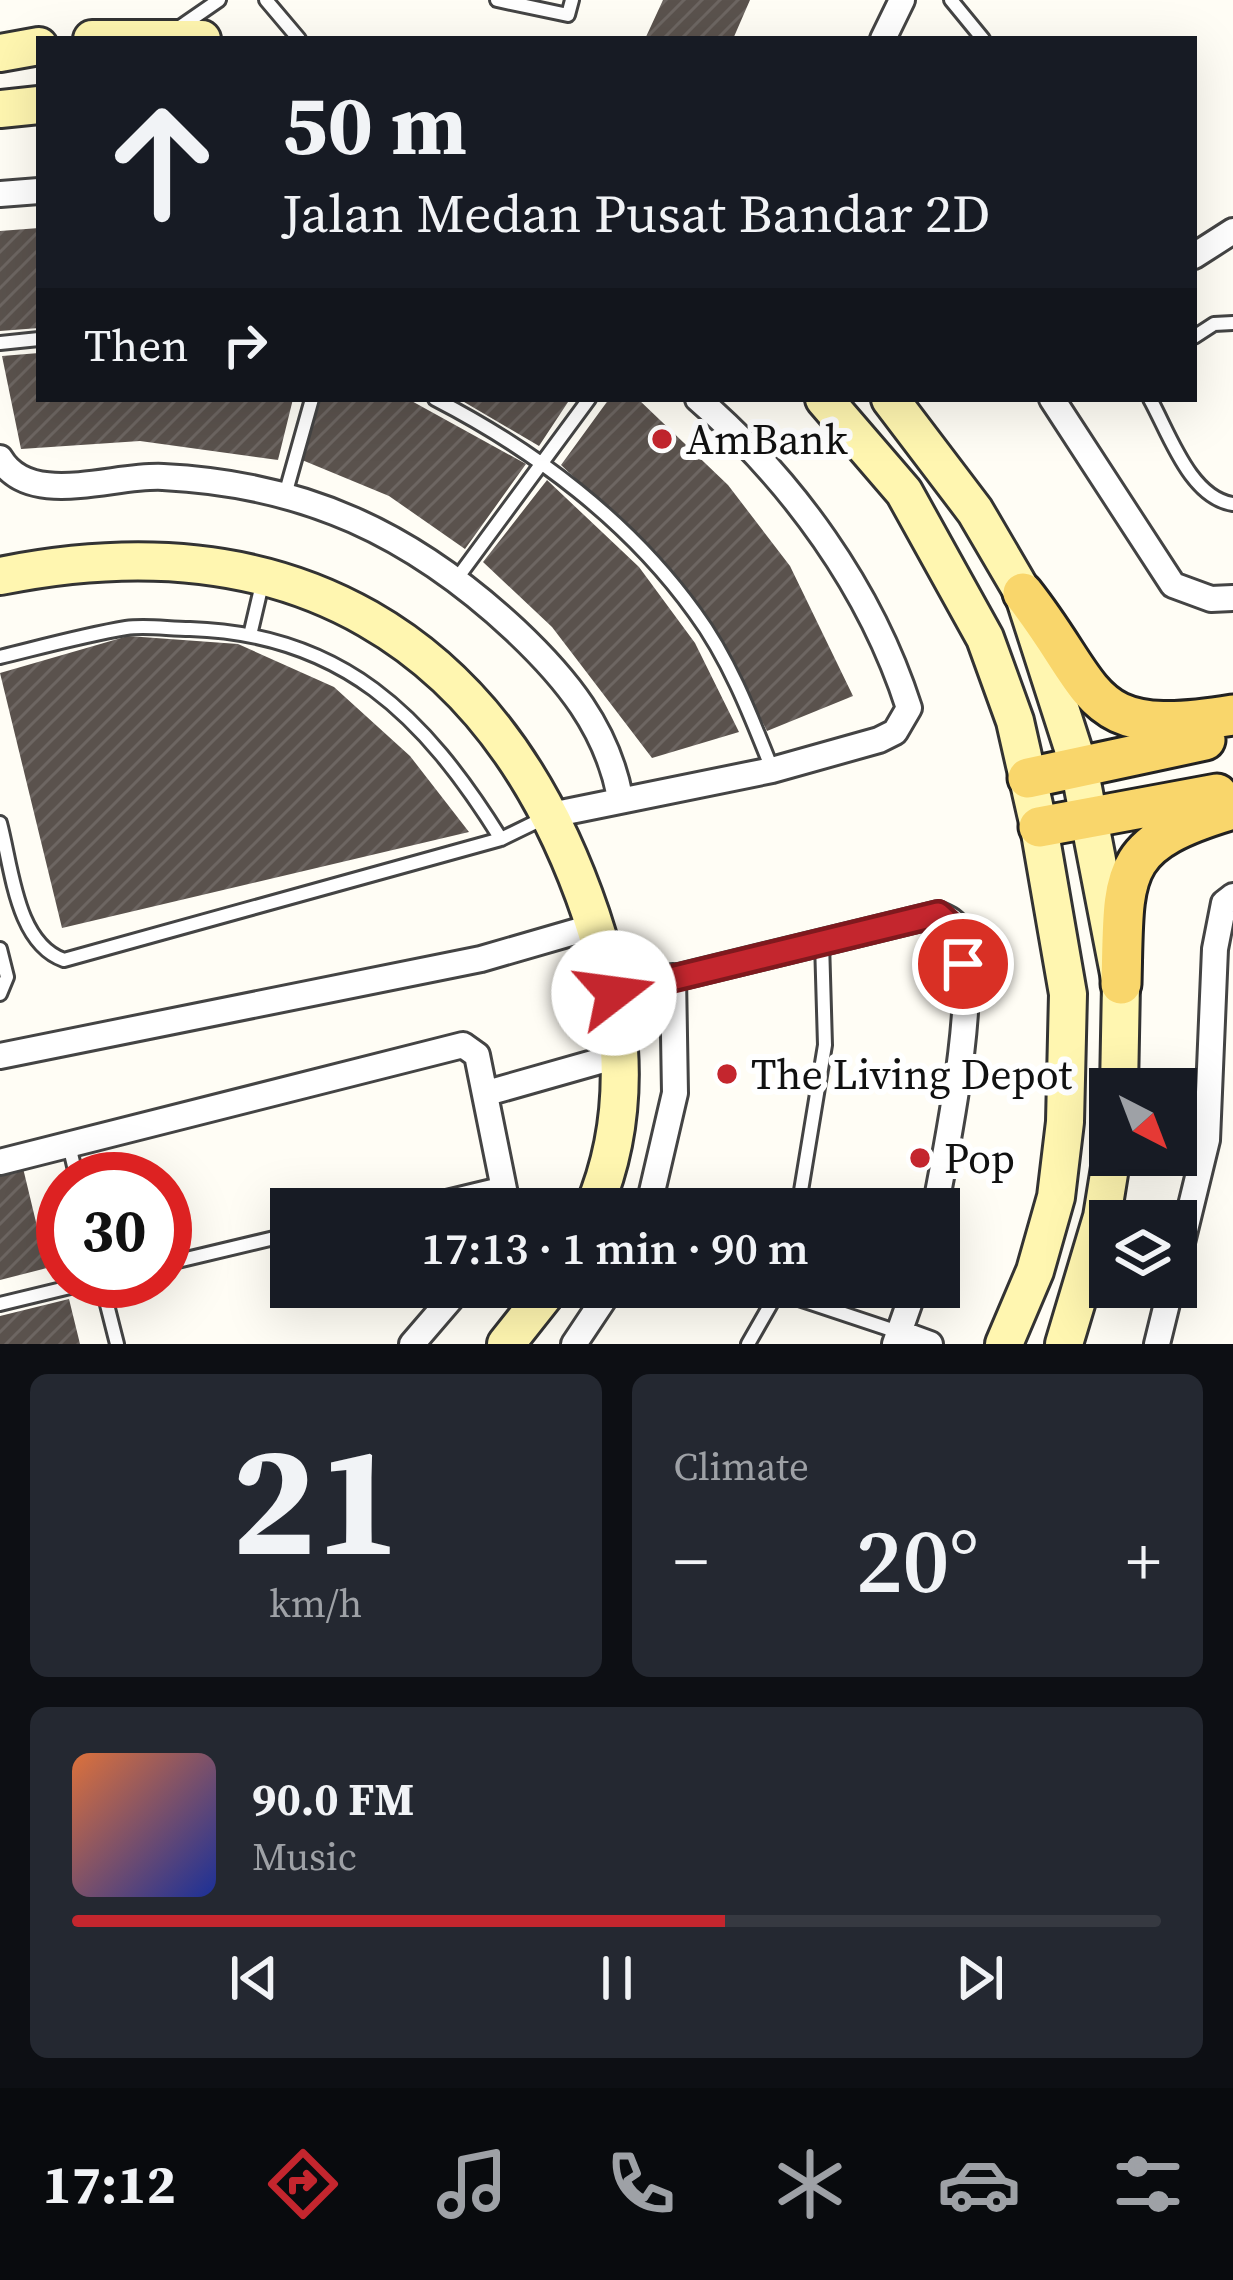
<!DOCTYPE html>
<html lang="en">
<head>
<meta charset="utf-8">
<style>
	body { margin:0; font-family:"Source Serif 4",serif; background:#242831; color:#f1f3f6; height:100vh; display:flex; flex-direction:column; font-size:45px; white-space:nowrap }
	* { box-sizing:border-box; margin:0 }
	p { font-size:39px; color:#9ea1a6 }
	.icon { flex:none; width:66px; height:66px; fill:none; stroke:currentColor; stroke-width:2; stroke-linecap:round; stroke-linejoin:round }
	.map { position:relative; height:1344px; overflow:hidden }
	.drawer { display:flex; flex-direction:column; gap:30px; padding:30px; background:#0d0f14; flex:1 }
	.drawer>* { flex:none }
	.top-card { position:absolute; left:36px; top:36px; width:1161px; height:366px; border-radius:0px; box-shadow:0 12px 48px #0002; background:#171b24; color:#f1f3f6; overflow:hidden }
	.needle { width:78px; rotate:138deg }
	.controls { position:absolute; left:1089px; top:1068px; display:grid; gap:24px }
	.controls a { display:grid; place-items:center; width:108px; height:108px; border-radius:0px; background:#171b24; box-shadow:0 12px 48px #0002; font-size:60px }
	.speed { position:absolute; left:36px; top:1152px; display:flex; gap:24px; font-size:60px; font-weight:700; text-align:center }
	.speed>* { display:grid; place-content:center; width:156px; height:156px; border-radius:50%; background:#171b24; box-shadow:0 12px 48px #0002; line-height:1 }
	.speed .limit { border:18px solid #d22; background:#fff; color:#111 }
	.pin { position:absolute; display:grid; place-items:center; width:102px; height:102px; color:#fff; margin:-51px; border:6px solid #fff; border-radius:50%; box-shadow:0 3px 12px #0007 }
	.me { position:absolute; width:132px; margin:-66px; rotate:75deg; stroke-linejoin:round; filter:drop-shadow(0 0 9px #0008) }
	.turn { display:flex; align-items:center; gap:42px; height:252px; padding:0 48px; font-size:54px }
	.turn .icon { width:156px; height:156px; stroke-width:2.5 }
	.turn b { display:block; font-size:84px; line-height:102px }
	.then { display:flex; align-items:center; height:114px; padding:0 48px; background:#0003; gap:24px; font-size:45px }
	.big { font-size:90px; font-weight:600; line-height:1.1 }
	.drawer .card { flex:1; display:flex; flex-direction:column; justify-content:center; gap:18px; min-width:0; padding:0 42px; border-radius:18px; background:#242831 }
	.drawer .dial { align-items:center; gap:0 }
	.dial b { font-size:156px; line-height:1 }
	.song { display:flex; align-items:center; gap:36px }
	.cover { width:144px; height:144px; border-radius:18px; background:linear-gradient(135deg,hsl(20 70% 55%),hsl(230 70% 35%)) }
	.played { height:12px; border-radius:6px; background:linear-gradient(90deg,#c4262e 60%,#363941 60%) }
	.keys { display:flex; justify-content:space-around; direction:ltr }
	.heat { display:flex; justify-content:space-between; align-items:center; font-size:66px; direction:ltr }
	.drawer .tiles { flex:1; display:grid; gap:30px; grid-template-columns:1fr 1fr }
	.card:last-child { grid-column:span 2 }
	.trip { position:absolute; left:270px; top:1188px; width:690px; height:120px; border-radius:0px; background:#171b24; box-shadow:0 12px 48px #0002; font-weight:600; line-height:120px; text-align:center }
	.tab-bar { display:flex; height:192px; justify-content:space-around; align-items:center; background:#090b0e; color:#9ea1a6 }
	.tab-bar .icon { width:84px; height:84px }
	.tab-bar .current { color:#c4262e }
	.tab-bar b { font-size:54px; color:#f1f3f6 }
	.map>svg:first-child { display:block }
	.building { fill:url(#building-hatch) }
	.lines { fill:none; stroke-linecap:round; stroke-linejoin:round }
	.lane-casing { stroke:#444; stroke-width:18 }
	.street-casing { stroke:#444; stroke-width:30 }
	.secondary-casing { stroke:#333; stroke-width:42 }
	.primary-casing { stroke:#222; stroke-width:45 }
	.lane { stroke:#fff; stroke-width:12 }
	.street { stroke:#fff; stroke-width:24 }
	.secondary { stroke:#fff6b0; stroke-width:36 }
	.primary { stroke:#f9d66b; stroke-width:39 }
	.route-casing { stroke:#7f191e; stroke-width:30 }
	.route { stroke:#c4262e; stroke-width:21 }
	.poi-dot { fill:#c4262e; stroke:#fff; stroke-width:4.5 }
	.labels { text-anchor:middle; stroke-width:12; stroke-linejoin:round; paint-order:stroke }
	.poi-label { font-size:42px; fill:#111; stroke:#fff; text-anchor:start }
</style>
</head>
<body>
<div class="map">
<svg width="1233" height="1344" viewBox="0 0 1233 1344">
	<defs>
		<pattern id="building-hatch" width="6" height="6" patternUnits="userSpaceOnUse" patternTransform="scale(3)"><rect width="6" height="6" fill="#5a524d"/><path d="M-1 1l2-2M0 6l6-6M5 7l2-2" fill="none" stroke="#6d6662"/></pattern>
	</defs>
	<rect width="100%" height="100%" fill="#fffdf5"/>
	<path class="building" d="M663,0H750L733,39H645Z
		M39,228V328L0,331V231Z
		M39,353V399H293L278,460L140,441L21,449L2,356Z
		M321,399H408L526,464L465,549L389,496L302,460Z
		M459,399H570L539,446Z
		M609,399H638L728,485L790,566L853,696L767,731L711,623L653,551L561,465Z
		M547,480L639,567L695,643L739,732L652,758L552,627L483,562Z
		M128,636L238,644L334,687L410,756L469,832L62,928L0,673Z
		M23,1168L47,1268L0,1280V1174Z
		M69,1299L80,1344H0V1316Z"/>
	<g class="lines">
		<g class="lane-casing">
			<path id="lane" d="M266,0L299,39
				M497,0L568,15L572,0
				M951,0L983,39
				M180,27L219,0
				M1194,337L1214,324L1233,323
				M0,343L39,339
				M435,399C534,450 629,521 695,613C729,659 751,716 772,769
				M1150,399C1169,433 1190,498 1233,504
				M285,495L312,399
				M458,577L589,399
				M251,631L263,580
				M0,657C41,647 84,635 126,628C146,625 169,629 190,629C342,634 424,715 501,839
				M0,823C12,868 16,943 64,960L501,839L544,818
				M0,949L7,977L0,994
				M69,1145L77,1179
				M396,1209L504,1183
				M798,1209L825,1045L822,942
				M165,1264L291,1234
				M101,1281L117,1344
				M763,1287L898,1332
				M0,1304L95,1281
				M748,1344L780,1288"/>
		</g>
		<g class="street-casing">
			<path id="street" d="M883,39L902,0
				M0,194L39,191
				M1194,256L1233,231
				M1052,399L1173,585L1211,599L1233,598
				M0,458C30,509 114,474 163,477C305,484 412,534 515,630C566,678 607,728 620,797
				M551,815L772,770L879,740L895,732L909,708C871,589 792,480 698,399
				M613,993L938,914C947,918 955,921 959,931C981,983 946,1150 935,1209
				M0,1056L481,959L595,926
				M487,1093L621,1055
				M0,1162L463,1045L477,1055L508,1209
				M648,1209L675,1093L673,977
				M1176,1267L1207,1140L1215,949L1224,903L1233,896
				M900,1333L930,1344
				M412,1344L461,1287
				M574,1344L612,1287
				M895,1344L915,1287
				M1157,1344L1171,1287"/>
		</g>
		<g class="secondary-casing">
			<path id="secondary" d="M92,39H202
				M0,53L39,46
				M0,109L39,105
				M824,399L904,492L985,638L1015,721L1039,827L1068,994L1065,1122L1056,1197L1035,1271L1004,1344
				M890,399L975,511L1023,593L1079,767L1121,984L1119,1089
				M0,576C288,518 496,635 591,915C624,1012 634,1113 593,1209
				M506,1344L551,1287
				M1064,1344L1102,1217L1112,1155"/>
		</g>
		<g class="primary-casing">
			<path id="primary" d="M1023,593C1101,692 1083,740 1233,715
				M1028,778L1205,740
				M1039,827L1217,794
				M1121,984C1124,872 1115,844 1233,809"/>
		</g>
		<use href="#lane" class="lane"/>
		<use href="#street" class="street"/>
		<use href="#secondary" class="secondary"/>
		<use href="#primary" class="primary"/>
	</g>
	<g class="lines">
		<g class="route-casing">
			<path id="route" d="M614,993L938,914L961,935L963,964"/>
		</g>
		<use href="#route" class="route"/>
	</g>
	<g class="poi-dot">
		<circle cx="662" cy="439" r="12"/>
		<circle cx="727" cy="1074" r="12"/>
		<circle cx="920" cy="1158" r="12"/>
	</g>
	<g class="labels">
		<g class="poi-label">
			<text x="686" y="454">AmBank</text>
			<text x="751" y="1089">The Living Depot</text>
			<text x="944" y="1173">Pop</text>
		</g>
	</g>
</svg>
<div class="controls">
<a><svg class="needle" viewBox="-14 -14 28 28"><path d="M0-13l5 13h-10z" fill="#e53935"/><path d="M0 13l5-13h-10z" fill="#9ea1a6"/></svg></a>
<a><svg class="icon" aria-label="layers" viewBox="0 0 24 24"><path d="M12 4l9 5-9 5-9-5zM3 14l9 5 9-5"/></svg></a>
</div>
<div class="speed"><div class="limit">30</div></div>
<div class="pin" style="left:963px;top:964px;background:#d93025"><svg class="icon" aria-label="arrive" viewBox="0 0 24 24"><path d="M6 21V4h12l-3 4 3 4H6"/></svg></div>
<svg class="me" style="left:614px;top:993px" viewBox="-20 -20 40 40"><circle r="19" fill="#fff"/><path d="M0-13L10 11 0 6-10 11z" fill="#c4262e"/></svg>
<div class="trip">17:13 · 1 min · 90 m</div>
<div class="top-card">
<div class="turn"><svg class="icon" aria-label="ahead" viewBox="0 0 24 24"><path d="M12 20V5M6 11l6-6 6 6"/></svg><div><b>50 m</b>Jalan Medan Pusat Bandar 2D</div></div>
<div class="then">Then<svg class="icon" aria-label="right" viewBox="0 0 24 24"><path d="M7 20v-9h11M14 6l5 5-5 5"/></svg></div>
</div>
</div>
<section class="drawer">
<div class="tiles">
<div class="card dial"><b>21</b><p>km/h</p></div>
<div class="card"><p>Climate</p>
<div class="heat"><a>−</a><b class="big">20°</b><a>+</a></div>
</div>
<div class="card">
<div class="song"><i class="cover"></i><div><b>90.0 FM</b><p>Music</p></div></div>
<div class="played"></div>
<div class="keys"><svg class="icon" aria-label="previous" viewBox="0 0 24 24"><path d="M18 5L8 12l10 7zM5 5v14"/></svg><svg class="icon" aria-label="pause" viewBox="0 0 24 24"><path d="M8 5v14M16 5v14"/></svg><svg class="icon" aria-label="next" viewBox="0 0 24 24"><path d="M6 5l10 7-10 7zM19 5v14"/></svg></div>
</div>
</div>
</section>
<nav class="tab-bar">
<b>17:12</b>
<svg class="icon current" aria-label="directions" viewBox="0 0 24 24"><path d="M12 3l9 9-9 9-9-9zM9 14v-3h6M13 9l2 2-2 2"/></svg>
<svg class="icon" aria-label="music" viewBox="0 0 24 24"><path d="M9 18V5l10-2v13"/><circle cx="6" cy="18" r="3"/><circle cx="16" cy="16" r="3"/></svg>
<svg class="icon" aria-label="phone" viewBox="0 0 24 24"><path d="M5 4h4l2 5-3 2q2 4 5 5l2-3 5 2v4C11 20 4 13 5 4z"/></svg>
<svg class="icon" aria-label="climate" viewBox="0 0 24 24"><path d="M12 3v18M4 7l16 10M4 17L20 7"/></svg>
<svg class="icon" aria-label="car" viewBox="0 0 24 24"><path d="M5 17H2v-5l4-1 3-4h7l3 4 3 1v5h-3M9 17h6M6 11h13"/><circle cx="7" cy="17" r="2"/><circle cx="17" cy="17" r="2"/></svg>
<svg class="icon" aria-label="filters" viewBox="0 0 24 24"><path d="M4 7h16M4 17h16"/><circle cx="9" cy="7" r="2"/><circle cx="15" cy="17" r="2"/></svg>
</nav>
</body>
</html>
